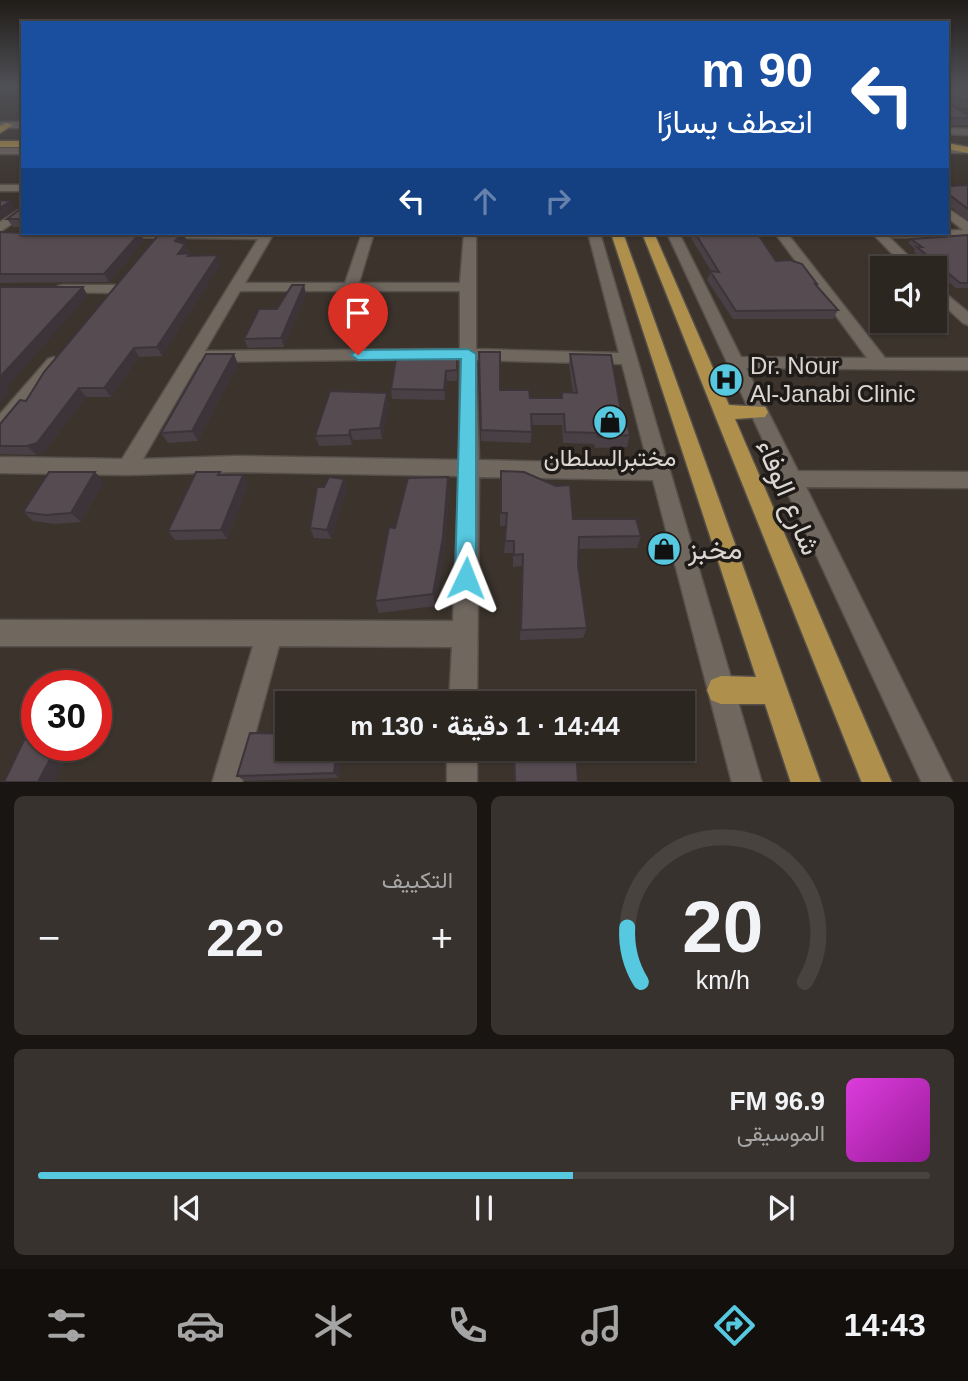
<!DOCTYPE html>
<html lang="ar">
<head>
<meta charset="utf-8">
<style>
	body { margin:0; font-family:Arial,Vazirmatn,sans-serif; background:#38322e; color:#f1f3f6; direction:rtl; height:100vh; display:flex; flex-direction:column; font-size:26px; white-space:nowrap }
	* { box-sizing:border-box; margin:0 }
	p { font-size:23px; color:#a6a5a5 }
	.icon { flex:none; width:38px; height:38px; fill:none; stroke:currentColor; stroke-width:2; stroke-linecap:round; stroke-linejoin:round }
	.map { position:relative; height:782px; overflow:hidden; direction:ltr }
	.panel { display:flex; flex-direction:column; gap:14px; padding:14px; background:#181512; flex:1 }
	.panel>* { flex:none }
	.guide { position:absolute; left:21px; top:21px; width:928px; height:214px; border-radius:0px; box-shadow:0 2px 5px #0004,0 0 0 2px #48433f; direction:rtl; background:#1a4fa0; color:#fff; overflow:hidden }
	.controls { position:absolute; left:870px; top:256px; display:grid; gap:14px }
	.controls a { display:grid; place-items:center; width:77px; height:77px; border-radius:0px; background:#2c2621; box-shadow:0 2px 5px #0004,0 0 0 2px #48433f; font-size:35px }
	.speed { position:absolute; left:21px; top:670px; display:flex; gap:14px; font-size:35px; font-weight:700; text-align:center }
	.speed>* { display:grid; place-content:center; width:91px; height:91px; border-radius:50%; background:#2c2621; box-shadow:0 2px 5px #0004,0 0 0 2px #48433f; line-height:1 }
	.speed .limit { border:10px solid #d22; background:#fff; color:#111 }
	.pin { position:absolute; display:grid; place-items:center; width:60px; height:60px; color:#fff; margin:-72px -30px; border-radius:50% 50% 50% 0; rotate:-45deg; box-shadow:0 0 7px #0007 }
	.pin .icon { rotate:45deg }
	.me { position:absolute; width:77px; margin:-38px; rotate:2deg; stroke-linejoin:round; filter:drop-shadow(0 0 5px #0008) }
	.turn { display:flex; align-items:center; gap:24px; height:147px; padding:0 21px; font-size:32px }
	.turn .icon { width:91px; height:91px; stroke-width:2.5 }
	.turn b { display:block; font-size:49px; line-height:60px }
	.lanes { display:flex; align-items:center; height:66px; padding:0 21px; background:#0003; justify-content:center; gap:35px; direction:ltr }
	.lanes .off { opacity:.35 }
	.big { font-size:52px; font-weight:700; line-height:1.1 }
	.panel .card { flex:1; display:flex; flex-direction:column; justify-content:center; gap:10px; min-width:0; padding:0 24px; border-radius:10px; background:#38322e }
	.panel .dial { align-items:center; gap:0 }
	.dial svg { height:182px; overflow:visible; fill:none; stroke:#48433f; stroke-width:7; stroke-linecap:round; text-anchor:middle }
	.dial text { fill:#f1f3f6; stroke:none }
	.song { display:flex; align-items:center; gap:21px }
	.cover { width:84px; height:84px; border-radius:10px; background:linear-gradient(135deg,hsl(300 70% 55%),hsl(300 70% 35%)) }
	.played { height:7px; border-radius:4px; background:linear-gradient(90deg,#56c9e1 60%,#48433f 60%) }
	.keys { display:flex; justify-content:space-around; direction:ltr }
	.heat { display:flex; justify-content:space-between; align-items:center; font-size:38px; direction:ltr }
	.panel .tiles { flex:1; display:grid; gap:14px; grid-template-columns:1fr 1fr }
	.card:last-child { grid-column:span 2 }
	.trip { position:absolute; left:275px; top:691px; width:420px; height:70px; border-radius:0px; background:#2c2621; box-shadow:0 2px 5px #0004,0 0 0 2px #48433f; font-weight:700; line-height:70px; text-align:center; direction:rtl }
	.tabs { display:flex; height:112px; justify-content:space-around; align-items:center; background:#120f0d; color:#a6a5a5 }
	.tabs .icon { width:49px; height:49px }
	.tabs .active { color:#56c9e1 }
	.tabs b { font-size:32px; color:#f1f3f6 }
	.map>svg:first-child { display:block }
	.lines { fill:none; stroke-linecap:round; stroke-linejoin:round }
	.minor-casing { stroke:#564f49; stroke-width:3 }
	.major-casing { stroke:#564f49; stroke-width:3 }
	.minor { fill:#70675f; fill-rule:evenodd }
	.major { fill:#ae904c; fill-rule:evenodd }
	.wall { fill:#494046 }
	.shaded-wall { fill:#3c3439 }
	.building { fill:#554b51; stroke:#3c3439; stroke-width:2 }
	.route { fill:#56c9e1; stroke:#388392; stroke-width:2 }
	.labels { text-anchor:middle; stroke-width:7; stroke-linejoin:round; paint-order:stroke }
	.poi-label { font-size:24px; fill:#dbd6d1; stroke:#1f1b18; text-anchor:start }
	.near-street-label { font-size:28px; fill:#dbd6d1; stroke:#1f1b18 }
	.near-poi-label { font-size:28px; fill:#dbd6d1; stroke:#1f1b18; text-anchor:start }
</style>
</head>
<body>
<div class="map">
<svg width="968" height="783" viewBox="0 0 968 783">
	<rect width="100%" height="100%" fill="#3b332c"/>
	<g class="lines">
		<g class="minor-casing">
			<path id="minor" d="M0,122H23V128H0Z
				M947,128L968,129V135L947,134Z
				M947,147H968V153H947Z
				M0,148H23V154H0Z
				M0,185H23V191H0Z
				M23,207V216L0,232V222Z
				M947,208L968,222V238L889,237L921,268H906L872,233L963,230L947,217Z
				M113,233H274L245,283H345L362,233H374L359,283H460L464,233H476V349L619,353L588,233H600L762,783H732L653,480L479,477L477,704H449L452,647L279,646L242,783H212L253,646H0V620L453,621L459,476L236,472L128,475L0,473V457L122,459L258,239L119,237ZM240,291H460V349L205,351ZM460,359L459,460L236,456L143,459L199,362ZM476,360L622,364L648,464L479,460Z
				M667,233H679L741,357L867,358L775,233H787L885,358H968V370L746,368L798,471L968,472V488L806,487L953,783H922Z
				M934,284L968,312V325L963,323L934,296Z
				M63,285H115L122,289L115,293L58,292V286Z
				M54,357L62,363L60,367L7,431L0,433V414L48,359Z
				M447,749H477V783H447Z"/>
		</g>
		<g class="major-casing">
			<path id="major" d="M6,123L13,125L0,133V126Z
				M0,141H23V147H0Z
				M947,143L968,147V153L947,149Z
				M611,233H623L821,783H791L765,704H721L711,700L707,690L711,680L721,676L756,677Z
				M642,233H654L729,405L765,407L768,412L765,417L735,419L892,783H862Z"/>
		</g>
		<use href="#minor" class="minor"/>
		<use href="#major" class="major"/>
	</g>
	<path class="wall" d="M947,85L968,88V108H961L948,102L947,103L968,115V125H947Z
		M947,183L952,186L968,185V221L947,204Z
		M23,200V227H13L7,219L19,210Z
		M0,232L140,233L144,241L109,282L0,283Z
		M526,233H575L526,234Z
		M686,233H757L776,261L817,284L816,286L838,310L833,319H733L707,280L711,271L688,233Z
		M968,235V288H956L934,270V268H932L914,252L915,249L908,243L911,239Z
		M187,241L184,244L192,256L218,255L221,263L162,356L139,357L111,397H86L45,451L36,455L0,454V424L26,401Z
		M306,294L284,347L248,348L244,339Z
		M479,352L500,390L530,398H561L562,392L573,393L569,365L570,354L621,411L630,435L627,447L595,448L594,444L563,443L562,425H532L531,443L481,441Z
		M457,354V381H447L445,400L392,399L391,389Z
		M238,364L198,441L168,443L161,433Z
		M389,403L382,439L353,440L352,445L319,446L315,436Z
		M95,472L104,482L81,522L55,524L33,521L23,512Z
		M500,484L573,519L641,536L637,548L579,549L578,565L587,628L583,638L520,640L522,566L513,567V553H504L506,526H500Z
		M248,485L227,539L175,540L168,531Z
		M347,488L331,539L314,538L310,528Z
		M449,491L445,550L435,606L379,613L375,601L395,528Z
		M342,749L339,778L245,781L237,776Z
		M513,749H576L578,782H514Z"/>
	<path class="shaded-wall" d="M11,201L16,209L0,220V208Z
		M140,233L144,241L109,282L104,274Z
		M183,233L187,241L179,250L175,241Z
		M185,244L189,253L178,254Z
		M218,255L221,263L162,356L157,347Z
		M304,285L306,294L284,347L281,338Z
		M83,287L88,296L7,387L11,391L0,404V377Z
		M134,348L139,357L111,397L104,388Z
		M234,354L238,364L198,441L192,431Z
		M446,371L447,381L445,400L444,390Z
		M79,388L86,397L45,451L36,455L27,446Z
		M387,393L389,403L382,439L380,428Z
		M350,430L353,440L352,445L349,435Z
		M95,472L104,482L81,522L71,513Z
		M243,475L248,485L227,539L221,530Z
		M448,477L449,491L445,550L435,606L433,594Z
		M344,479L347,488L331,539L327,530Z
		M57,746H73L55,782H38Z
		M337,749H342L339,778L334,773Z"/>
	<path class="building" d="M947,85H962L968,88V101H965L950,95L948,101H947Z
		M947,103L968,115V118H947Z
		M947,183H949L952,186L968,185V209L947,193Z
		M0,200L11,201L0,208Z
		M20,200H23V222H20L18,219H7L19,210Z
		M0,232L23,233H140L104,274H0Z
		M160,233H183L175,241L185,244L178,254L191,253L188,256L218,255L157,347L134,348L104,388H79L37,443L27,446H0V424L20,400L26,401L44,372Z
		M695,233H757L776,261L790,260L802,264L817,284H815L838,310L736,311L710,271L719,272Z
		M968,235V283H960L917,247H922L911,239Z
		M292,285H304L281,338L244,339L259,309H277Z
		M0,287H83L0,377Z
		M397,352L457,354V370L446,371L444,390L391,389Z
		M479,352H500V390H529L530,398H562V392L577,393L570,354L611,355L621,411H624L630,435L598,437L597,433L565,432L564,414H531L532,432L481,430Z
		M206,354H234L192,431L161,433Z
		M330,391L387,393L380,428L350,430L349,435L315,436Z
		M501,471L524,472L556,486L570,485L573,519H636L641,536L579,537L578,565L587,628L521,630L523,554L514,555V541H505L507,513H501Z
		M49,472H95L71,513L45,515L23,512Z
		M196,472H220L218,475H243L221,530L168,531Z
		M329,477L344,479L327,530L310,528L317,487H324Z
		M448,477L443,537L433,594L375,601L389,527L395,528L408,478Z
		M250,733L287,734V749H337L334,773L237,776Z
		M24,740H37V746H57L38,782H4Z
		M514,749H576L578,782H515Z"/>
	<linearGradient id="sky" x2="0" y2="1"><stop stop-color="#201c18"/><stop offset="0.44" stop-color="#4f5056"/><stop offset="1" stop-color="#4f5056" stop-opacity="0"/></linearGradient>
	<rect width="968" height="194" fill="url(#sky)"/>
	<path class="route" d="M468,349L476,354V578L473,585L466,588L458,585L455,578L461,359L358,360L351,355L358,350Z"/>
	<defs>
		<g id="hospital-disc" transform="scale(1.75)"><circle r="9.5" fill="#56c9e1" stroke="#1f1b18"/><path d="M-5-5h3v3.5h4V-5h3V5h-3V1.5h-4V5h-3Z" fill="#111"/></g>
		<g id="shop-disc" transform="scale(1.75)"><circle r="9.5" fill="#56c9e1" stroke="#1f1b18"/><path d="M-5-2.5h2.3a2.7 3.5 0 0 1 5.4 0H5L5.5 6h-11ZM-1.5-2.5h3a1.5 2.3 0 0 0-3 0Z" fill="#111"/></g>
	</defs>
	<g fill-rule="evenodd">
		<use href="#hospital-disc" x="726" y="380"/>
		<use href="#shop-disc" x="610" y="422"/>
		<use href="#shop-disc" x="664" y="549"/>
	</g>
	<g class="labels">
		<g class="poi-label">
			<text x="750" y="374">Dr. Nour<tspan x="750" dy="28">Al-Janabi Clinic</tspan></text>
			<text x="610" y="466" text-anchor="middle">مختبرالسلطان</text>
		</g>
		<g class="near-street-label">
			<text transform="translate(789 497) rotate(67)" y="10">شارع الوفاء</text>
		</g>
		<g class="near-poi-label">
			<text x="688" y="559">مخبز</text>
		</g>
	</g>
</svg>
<div class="controls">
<a><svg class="icon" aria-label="sound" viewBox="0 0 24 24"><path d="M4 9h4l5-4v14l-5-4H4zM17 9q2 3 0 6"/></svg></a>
</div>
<div class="speed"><div class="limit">30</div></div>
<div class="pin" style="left:358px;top:355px;background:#d93025"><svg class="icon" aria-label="arrive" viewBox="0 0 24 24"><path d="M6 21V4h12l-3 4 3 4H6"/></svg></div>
<svg class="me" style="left:466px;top:578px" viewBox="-20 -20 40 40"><path d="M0-17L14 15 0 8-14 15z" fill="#56c9e1" stroke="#fff" stroke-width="4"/></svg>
<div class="trip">14:44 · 1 دقيقة · 130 m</div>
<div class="guide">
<div class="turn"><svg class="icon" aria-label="left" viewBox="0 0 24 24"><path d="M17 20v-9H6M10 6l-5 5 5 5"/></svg><div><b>90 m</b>انعطف يسارًا</div></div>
<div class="lanes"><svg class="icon" aria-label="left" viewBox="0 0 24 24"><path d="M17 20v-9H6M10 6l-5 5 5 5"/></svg><svg class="icon off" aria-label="ahead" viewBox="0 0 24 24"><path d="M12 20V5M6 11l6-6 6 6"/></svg><svg class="icon off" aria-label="right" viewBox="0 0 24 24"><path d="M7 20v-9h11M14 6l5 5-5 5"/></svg></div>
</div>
</div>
<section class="panel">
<div class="tiles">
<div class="card dial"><svg viewBox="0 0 100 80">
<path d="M14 69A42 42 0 1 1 86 69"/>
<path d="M14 69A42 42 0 0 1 8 45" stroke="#56c9e1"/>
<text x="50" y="56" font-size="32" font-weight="700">20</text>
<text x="50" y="72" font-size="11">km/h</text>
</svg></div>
<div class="card"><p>التكييف</p>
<div class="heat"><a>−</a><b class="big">22°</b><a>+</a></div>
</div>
<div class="card">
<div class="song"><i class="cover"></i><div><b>96.9 FM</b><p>الموسيقى</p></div></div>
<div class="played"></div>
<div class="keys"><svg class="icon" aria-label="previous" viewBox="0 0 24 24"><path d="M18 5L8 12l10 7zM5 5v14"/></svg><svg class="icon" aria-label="pause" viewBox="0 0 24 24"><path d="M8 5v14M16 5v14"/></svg><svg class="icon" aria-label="next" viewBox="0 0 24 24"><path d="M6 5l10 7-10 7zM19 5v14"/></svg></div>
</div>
</div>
</section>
<nav class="tabs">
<b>14:43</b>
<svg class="icon active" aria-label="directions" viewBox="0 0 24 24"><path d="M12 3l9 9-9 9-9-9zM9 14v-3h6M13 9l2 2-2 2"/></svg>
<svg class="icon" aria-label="music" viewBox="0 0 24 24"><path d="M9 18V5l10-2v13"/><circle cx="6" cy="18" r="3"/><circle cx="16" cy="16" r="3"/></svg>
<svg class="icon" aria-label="phone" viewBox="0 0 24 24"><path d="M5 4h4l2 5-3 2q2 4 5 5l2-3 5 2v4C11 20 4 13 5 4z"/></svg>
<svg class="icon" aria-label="climate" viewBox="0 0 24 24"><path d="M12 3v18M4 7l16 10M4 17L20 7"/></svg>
<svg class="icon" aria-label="car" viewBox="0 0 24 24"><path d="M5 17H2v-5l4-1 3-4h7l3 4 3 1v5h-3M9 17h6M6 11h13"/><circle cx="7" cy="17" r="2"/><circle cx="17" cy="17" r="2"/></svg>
<svg class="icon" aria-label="filters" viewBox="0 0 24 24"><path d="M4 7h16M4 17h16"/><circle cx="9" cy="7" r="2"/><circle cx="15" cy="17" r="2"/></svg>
</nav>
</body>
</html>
